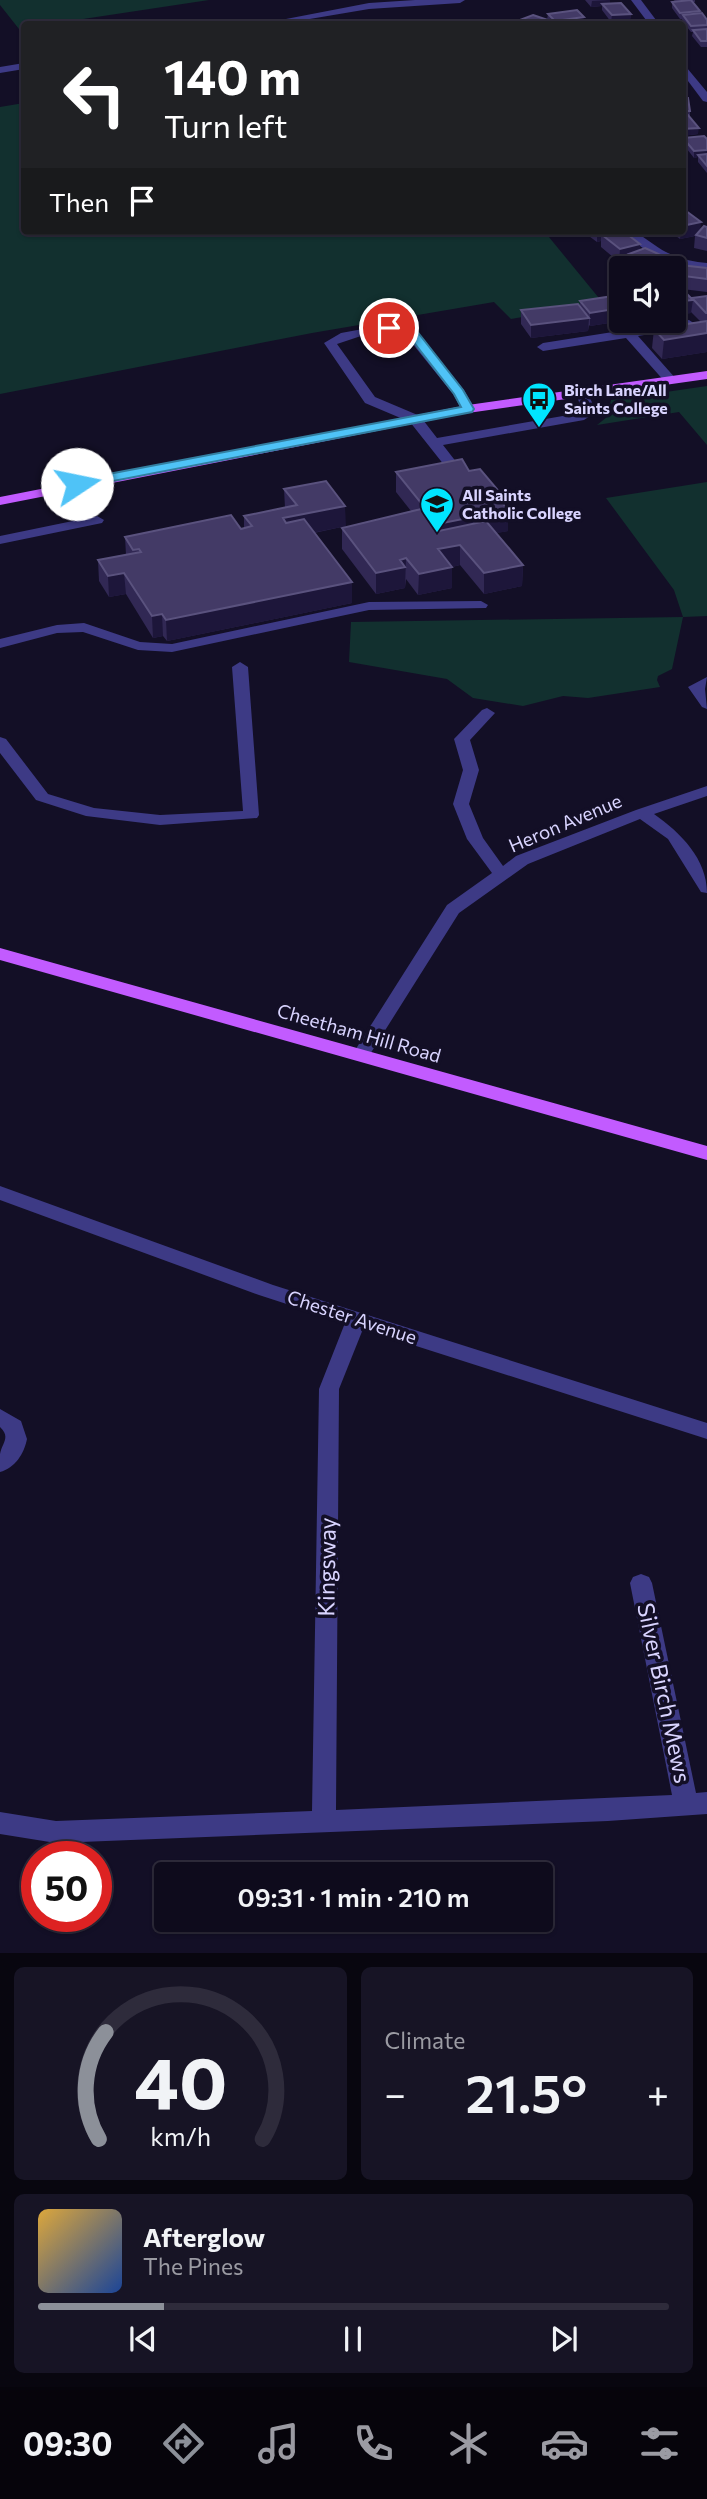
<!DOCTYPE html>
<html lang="en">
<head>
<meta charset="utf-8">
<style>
	body { margin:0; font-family:Commissioner,sans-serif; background:#171425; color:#f1f3f6; height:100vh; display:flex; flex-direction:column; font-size:26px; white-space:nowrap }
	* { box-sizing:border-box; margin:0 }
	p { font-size:23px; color:#9b9ba3 }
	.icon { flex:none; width:38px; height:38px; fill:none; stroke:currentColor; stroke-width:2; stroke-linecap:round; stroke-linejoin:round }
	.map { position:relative; height:1953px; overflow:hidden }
	.panel { display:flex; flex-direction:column; gap:14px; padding:14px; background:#08060f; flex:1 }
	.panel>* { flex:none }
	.banner { position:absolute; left:21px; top:21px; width:665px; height:214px; border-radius:7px; box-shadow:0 2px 5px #0004,0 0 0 2px #2e2b3b; background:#202124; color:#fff; overflow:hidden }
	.controls { position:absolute; left:609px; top:256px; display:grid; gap:14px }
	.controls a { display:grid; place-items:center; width:77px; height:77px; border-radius:7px; background:#0e0b1c; box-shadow:0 2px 5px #0004,0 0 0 2px #2e2b3b; font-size:35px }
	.speed { position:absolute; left:21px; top:1841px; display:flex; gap:14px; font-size:35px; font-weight:700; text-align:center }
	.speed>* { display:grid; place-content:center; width:91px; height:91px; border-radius:50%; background:#0e0b1c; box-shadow:0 2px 5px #0004,0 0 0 2px #2e2b3b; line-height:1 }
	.speed .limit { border:10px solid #d22; background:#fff; color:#111 }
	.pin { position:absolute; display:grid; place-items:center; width:60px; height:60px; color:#fff; margin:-30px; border:4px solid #fff; border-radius:50%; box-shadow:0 2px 7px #0007 }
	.me { position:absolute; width:77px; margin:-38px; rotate:79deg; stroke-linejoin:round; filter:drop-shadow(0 0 5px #0008) }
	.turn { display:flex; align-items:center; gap:24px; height:147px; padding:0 28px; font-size:32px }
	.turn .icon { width:91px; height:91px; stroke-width:2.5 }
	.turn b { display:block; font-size:49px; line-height:60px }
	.then { display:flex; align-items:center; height:66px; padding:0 28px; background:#0003; gap:14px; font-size:26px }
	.big { font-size:52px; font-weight:600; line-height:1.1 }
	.panel .tile { flex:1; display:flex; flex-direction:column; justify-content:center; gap:10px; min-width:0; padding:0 24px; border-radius:10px; background:#171425 }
	.panel .dial { align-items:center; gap:0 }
	.dial svg { height:182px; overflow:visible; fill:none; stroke:#2e2b3b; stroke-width:7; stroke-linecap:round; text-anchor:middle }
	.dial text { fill:#f1f3f6; stroke:none }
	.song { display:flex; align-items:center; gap:21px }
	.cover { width:84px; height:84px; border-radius:10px; background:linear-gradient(135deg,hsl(40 70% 55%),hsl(220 70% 35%)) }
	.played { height:7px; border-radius:4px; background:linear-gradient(90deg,#8c9099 20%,#2e2b3b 20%) }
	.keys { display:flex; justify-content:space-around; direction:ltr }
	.heat { display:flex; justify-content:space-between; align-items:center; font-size:38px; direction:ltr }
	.panel .tiles { flex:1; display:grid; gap:14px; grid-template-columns:1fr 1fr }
	.tile:last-child { grid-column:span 2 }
	.trip { position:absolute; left:154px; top:1862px; width:399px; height:70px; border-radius:7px; background:#0e0b1c; box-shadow:0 2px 5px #0004,0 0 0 2px #2e2b3b; font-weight:600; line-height:70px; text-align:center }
	.menu { display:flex; height:112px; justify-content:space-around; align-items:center; background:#06040b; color:#9b9ba3 }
	.menu .icon { width:49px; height:49px }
	.menu .on { color:#8c9099 }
	.menu b { font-size:32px; color:#f1f3f6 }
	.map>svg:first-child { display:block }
	.green { fill:#12302f }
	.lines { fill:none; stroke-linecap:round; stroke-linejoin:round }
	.minor { fill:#3d3a85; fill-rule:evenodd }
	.major { fill:#c25bff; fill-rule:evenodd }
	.wall { fill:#312854 }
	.shaded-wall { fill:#1d163a }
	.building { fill:#433a66; stroke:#5a527e; stroke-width:2 }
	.route { fill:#4fc3f7; stroke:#337fa1; stroke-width:2 }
	.labels { text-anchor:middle; stroke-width:7; stroke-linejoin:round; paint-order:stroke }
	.far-poi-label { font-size:16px; font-weight:bold; fill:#d9d4ff; stroke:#130f26; text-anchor:start }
	.street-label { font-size:19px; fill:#d9d4ff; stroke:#130f26 }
	.near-street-label { font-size:23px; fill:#d9d4ff; stroke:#130f26 }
</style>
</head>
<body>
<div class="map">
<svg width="707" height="1953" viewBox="0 0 707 1953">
	<rect width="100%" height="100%" fill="#130f26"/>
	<path class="green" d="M0,0H209L50,24H24V28L19,29L0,5Z
		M24,103V231H544L603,303L511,319L494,302L312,333L0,394V107Z
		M707,386V445L679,412L597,425L607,417L611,400Z
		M707,482V616L683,617L672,669L658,676L657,680L660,687L588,698L563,696L523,706L473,698L447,679L349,662L351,622L683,617L674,590L606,498Z"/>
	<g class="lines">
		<path class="minor" d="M415,0H465L460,3L369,9L280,24H260L369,3Z
			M631,0H641L659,24H649Z
			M682,62L707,92V102L703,101L682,73Z
			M24,63V69L0,73V67Z
			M624,231C642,231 652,246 668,253C681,259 694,262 707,263V271C675,267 646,256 624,231Z
			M689,320L695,324L693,327L638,336L677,380L671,384L666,383L626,338L543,351L537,347L543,343Z
			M390,324L411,325L464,390L475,409L473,412H463L453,394L403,332L367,334L337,344L375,397L420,416L437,438L580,413L582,411L576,393L582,389L588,393L596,412L584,420L443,445L464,472L462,475H452L410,422L365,403L324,343L341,333Z
			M97,516L104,520L102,523L0,544V536Z
			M481,601L488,605L486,608L369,610L172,652L138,650L83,632L57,633L0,648V639L57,625L84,623L140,642L172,644L369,602Z
			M240,662L248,667L259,815L257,818L160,825L86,816L36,800L0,753V737L6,739L48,794L94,808L160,815L243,811L232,667Z
			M707,677L705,689L707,709L702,707L688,687Z
			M487,708L495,713L470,740L479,770L469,804L483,838L503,866L516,856L636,810L707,786V796L654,814C681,833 707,859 707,893L701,892L668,839L640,819L528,864L459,913L367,1059H355L352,1055L447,905L492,873L467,839L453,804L463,770L454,739L482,710Z
			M0,1186L273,1285L707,1423V1439L363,1329L339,1389L336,1810L672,1795L630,1583L633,1577L641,1574L649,1577L652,1583L696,1793L707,1792V1814L608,1821L56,1843L0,1834V1812L56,1821L312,1811L319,1389L345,1323L259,1295L0,1200Z
			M0,1409L21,1421L27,1439C24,1454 15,1468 0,1472C0,1467 0,1459 0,1454C2,1443 11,1437 0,1427Z"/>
		<path class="major" d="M707,371V379L468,413L0,505V497L468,405Z
			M0,948L707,1146V1160L0,960Z"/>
	</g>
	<path class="wall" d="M585,0H610V4L631,14L630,20L611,22L602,10V6L591,7Z
		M674,0H695V2H693L700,11V14L707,20V47H701L692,36L693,32H691L682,21V19H680L672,8V2H675Z
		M548,14L583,23L552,24L547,20Z
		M682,87L687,93L686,98L690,111V117L698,134L682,136Z
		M683,138L707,139V173L698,162V157L694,158L683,144Z
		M707,227V251L694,248L695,236L680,239L669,231L700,230Z
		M582,231H623L640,250L671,268H628V260L619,262L601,247V241L597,242Z
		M707,268V292L674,288L676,275Z
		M674,291L692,299L707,296V352L662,359L652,348L654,329L701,322L691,312V313L674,315Z
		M580,301L621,320H628L590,326L589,325L588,331L531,338L521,324V310L580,306Z
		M469,471L502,495V502L508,510V531L496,533L523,565L522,586L484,594L460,565L452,567V588L418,595L406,579L405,588L376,594L342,549V528L411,511L396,492V472Z
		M284,489L346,526L314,533L352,582V603L167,641L163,636L153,638L126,594L109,597L99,581L98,560L126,555L125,537L244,528V516L285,508Z"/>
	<path class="shaded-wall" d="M610,0V5L591,7L592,1Z
		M631,14L630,20L611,22L612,15Z
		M584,17L583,23L554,24L555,21Z
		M548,20L547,24H537Z
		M699,128L698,134L682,136V129Z
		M707,150V156L698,155V157L694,158V151Z
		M701,222L700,235L680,239L681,231H682V226Z
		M597,231H617L601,234V241L597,242Z
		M640,244V257L629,254L628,260L619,262L620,249Z
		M672,260L671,268H655V267Z
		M693,300L691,313L674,315V302Z
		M621,308V320H628L590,326V313Z
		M589,318L588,331L531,338V325Z
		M707,333V352L662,359L664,340Z
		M502,495L501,512L508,510V531L437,545L438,524L492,497Z
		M345,506L346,526L283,539V518Z
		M460,545V565L452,567V588L418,595L419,574L438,549Z
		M406,558L405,588L376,594V573L400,560Z
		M523,565L522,586L484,594V573Z
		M124,573L126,594L109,597L108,576Z
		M352,582V603L167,641L166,620Z
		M162,614L163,636L153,638L152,616Z"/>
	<path class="building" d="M691,0L700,11L680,13L672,2Z
		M621,3L631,14L612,15L602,4Z
		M577,10L584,17L555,21L548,14Z
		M702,13L707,20V25L691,26L683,15Z
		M533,15L548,20L537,24H515L512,23Z
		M707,29V41H701L693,30Z
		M682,98H688L690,111H682Z
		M682,115H688L699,128L682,129Z
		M704,136L707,139V150L694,151L683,138Z
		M707,154V166L698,155Z
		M682,208L701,222L682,226Z
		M704,226L707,227V238L696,235Z
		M617,231H623L640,244L620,249L601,234Z
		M645,248L672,260L655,267L629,254Z
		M680,265L707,268V279L676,275Z
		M674,291H684L693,300L674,302Z
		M620,295L621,308L590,313L580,301Z
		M707,296V313H706L692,298Z
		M578,304L589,318L531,325L521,310Z
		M707,321V333L664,340L654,329Z
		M462,459L469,471L480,469L502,495L492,497L495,501L500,500L508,510L438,524L396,472Z
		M326,481L345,506L283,518L286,523L304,519L352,582L166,620L162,614L152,616L124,573L108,576L98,560L141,552L139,549L133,550L125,537L231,515L241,529L252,526L244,516L297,505L284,489Z
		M421,509L439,531L486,521L523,565L484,573L460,545L438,549L452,567L419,574L406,558L400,560L405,567L376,573L342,528Z"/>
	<path class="route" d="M389,324L407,325L416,330L463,390L474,409L472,412L77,488L70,484L77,480L461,407L454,394L408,335L404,332L385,330L383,328Z"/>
	<defs>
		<g id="bus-pin" transform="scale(1.75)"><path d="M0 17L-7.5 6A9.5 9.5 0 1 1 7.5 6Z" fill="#00e5ff" stroke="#130f26"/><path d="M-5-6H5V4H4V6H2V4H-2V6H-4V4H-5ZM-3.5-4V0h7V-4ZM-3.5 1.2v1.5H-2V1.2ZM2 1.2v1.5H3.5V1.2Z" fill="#111"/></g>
		<g id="school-pin" transform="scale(1.75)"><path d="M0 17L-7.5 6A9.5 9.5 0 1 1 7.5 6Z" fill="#00e5ff" stroke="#130f26"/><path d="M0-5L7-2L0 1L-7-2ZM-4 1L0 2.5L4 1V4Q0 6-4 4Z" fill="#111"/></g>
	</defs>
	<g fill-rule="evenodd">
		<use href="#bus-pin" x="539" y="399"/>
		<use href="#school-pin" x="437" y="504"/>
	</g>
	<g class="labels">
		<g class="far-poi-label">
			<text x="564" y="396">Birch Lane/All<tspan x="564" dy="18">Saints College</tspan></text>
			<text x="462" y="501">All Saints<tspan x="462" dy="18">Catholic College</tspan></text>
		</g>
		<g class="street-label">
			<text transform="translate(565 823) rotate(-23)" y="7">Heron Avenue</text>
			<text transform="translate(359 1033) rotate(16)" y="7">Cheetham Hill Road</text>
			<text transform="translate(352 1317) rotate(18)" y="7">Chester Avenue</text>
		</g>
		<g class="near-street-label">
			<text transform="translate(327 1567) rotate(-89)" y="8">Kingsway</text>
			<text transform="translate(664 1693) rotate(78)" y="8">Silver Birch Mews</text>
		</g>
	</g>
</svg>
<div class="controls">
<a><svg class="icon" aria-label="sound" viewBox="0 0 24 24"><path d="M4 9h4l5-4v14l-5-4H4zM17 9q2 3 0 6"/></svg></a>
</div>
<div class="speed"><div class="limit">50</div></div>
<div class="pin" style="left:389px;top:328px;background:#d93025"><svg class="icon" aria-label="arrive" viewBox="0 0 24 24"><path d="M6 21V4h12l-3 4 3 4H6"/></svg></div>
<svg class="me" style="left:77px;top:484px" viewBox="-20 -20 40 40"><circle r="19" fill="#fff"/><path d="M0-13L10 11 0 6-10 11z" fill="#4fc3f7"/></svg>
<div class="trip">09:31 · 1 min · 210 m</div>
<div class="banner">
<div class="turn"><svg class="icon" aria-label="left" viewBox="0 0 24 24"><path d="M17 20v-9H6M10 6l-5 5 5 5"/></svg><div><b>140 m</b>Turn left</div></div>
<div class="then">Then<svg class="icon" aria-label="arrive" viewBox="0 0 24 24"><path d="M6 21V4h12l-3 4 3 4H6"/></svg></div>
</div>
</div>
<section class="panel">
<div class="tiles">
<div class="tile dial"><svg viewBox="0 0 100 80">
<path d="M14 69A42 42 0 1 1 86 69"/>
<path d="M14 69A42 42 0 0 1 17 22" stroke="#8c9099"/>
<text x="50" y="56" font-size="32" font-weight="700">40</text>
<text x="50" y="72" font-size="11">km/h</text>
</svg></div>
<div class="tile"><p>Climate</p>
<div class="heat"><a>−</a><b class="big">21.5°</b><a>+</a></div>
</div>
<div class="tile">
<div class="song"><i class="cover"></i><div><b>Afterglow</b><p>The Pines</p></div></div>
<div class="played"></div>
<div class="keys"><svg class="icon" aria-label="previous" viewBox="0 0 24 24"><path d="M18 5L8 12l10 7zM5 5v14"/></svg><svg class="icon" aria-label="pause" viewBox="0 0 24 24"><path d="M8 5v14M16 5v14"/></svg><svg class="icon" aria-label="next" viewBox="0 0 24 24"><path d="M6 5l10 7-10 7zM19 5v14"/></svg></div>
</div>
</div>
</section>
<nav class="menu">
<b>09:30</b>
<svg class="icon on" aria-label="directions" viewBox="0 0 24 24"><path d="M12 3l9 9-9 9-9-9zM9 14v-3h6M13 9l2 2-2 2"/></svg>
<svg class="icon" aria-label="music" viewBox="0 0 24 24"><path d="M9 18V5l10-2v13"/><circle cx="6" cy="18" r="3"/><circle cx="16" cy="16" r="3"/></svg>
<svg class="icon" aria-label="phone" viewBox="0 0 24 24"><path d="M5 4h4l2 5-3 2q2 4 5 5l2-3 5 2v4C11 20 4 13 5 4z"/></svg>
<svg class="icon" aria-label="climate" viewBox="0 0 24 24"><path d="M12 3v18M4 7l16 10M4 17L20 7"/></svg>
<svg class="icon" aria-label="car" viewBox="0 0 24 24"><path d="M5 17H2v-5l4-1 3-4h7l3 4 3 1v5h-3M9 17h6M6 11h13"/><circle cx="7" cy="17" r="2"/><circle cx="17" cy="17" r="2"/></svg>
<svg class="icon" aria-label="filters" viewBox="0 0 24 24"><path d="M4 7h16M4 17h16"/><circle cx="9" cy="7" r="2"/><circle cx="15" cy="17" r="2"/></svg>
</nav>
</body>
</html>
